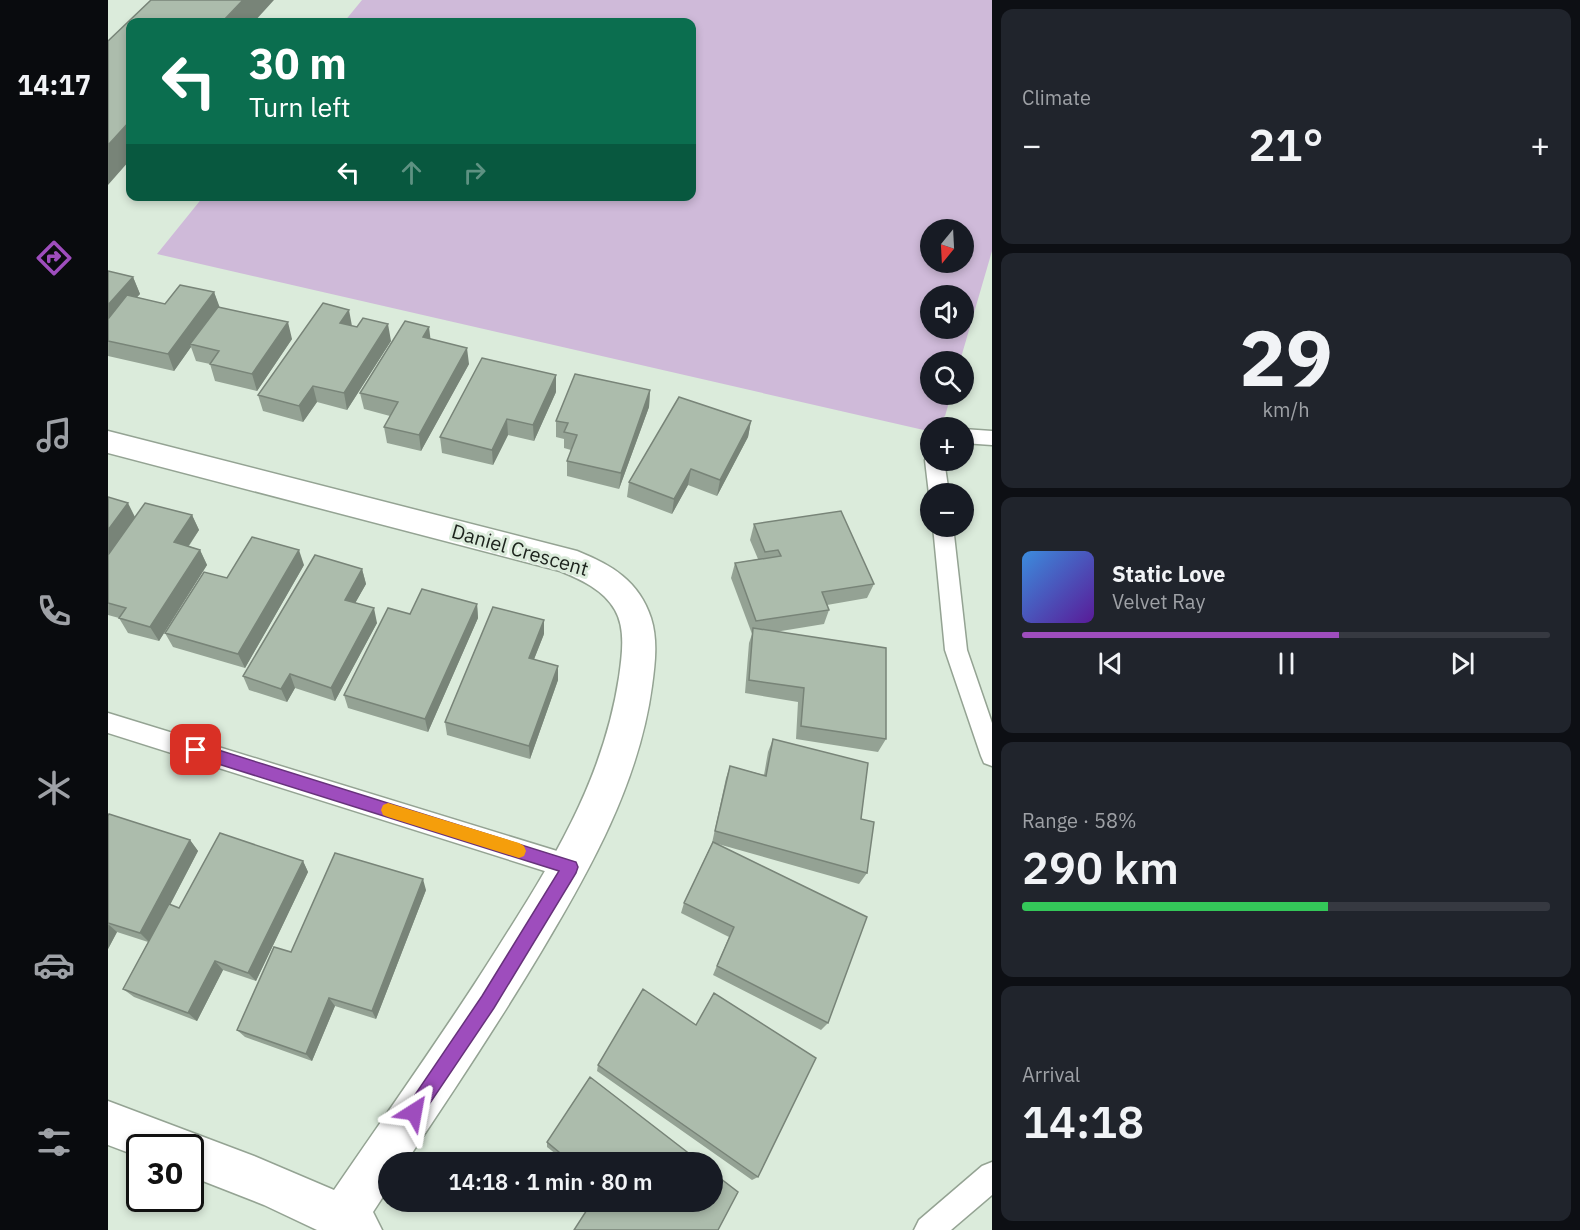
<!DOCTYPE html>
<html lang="en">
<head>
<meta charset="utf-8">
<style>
	body { margin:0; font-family:"IBM Plex Sans",sans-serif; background:#20242c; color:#f1f3f6; height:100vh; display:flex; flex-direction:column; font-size:22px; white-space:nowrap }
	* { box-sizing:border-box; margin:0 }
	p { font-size:20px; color:#9ea1a6 }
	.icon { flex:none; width:33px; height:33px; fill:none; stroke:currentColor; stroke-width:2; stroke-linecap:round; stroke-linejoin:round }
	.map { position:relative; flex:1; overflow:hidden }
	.side { display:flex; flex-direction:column; gap:9px; padding:9px; background:#0d0f14; width:588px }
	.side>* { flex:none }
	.top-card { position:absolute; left:18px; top:18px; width:570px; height:183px; border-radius:12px; box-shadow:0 3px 9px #0003; background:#0b6e4f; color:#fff; overflow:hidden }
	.needle { width:39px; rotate:198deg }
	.buttons { position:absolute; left:812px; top:219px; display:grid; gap:12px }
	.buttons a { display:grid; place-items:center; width:54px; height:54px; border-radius:50%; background:#171b24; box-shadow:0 3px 9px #0003; font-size:30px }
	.speed { position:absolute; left:18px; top:1134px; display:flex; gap:12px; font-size:30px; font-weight:700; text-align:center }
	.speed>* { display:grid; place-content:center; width:78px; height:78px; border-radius:50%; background:#171b24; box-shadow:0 3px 9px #0003; line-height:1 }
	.speed .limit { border:3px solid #111; border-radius:9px; background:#fff; color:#111 }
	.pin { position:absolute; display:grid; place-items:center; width:51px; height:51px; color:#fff; margin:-26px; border-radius:12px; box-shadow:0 3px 9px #0006 }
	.me { position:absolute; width:66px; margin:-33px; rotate:34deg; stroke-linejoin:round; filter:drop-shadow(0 0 4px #0008) }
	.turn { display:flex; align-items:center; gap:21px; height:126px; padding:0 24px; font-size:27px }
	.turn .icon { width:78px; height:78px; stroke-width:2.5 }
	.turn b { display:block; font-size:42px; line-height:51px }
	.lanes { display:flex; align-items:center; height:57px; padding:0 24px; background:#0003; justify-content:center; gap:30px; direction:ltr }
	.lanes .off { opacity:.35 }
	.big { font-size:45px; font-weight:600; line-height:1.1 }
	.side .card { flex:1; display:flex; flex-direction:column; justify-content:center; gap:9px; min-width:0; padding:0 21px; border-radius:12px; background:#20242c }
	.side .dial { align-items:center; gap:0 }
	.dial b { font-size:78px; line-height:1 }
	.song { display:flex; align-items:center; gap:18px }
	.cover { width:72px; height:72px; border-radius:9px; background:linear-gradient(135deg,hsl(210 70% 55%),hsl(270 70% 35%)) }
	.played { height:6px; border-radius:3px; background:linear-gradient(90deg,#9e4dbd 60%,#363941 60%) }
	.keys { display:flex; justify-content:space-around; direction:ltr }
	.heat { display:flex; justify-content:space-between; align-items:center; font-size:33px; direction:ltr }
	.charge { height:9px; border-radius:4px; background:linear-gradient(90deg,#34c759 58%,#363941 0) }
	.trip { position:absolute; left:270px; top:1152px; width:345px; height:60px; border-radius:30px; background:#171b24; box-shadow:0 3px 9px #0003; font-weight:600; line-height:60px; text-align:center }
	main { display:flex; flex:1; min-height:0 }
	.tabs { display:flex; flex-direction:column; width:108px; justify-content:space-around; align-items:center; background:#090b0e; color:#9ea1a6 }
	.tabs .icon { width:42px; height:42px }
	.tabs .selected { color:#9e4dbd }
	.tabs b { font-size:27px; color:#f1f3f6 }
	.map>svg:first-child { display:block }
	.green { fill:#cfbad9; fill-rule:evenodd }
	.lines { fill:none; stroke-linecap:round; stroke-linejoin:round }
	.lane-casing { stroke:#94a393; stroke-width:3 }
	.street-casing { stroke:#94a393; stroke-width:3 }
	.lane { fill:#fff; fill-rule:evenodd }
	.street { fill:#fff; fill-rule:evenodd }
	.wall { fill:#94a294 }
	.shaded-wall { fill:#788478 }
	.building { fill:#acbcac; stroke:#788478; stroke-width:1.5 }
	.route { fill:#9e4dbd; stroke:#67327b; stroke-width:1.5 }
	.slow { fill:#f59e0b }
	.labels { text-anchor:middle; stroke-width:6; stroke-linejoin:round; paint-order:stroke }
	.street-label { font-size:20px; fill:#1c221c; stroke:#dbebdb }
</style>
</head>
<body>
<main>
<nav class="tabs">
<b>14:17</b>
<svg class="icon selected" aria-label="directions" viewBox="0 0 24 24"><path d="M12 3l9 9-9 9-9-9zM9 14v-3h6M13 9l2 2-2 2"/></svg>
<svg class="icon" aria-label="music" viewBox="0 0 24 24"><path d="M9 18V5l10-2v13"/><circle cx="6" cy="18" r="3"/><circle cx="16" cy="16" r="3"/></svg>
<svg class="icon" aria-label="phone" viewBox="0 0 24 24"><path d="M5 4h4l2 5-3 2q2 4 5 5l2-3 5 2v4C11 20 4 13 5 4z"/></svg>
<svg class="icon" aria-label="climate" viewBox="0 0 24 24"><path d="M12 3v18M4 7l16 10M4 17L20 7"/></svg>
<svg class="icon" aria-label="car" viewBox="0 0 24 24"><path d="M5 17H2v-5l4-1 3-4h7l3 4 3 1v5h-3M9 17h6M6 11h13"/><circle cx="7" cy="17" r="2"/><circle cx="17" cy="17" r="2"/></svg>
<svg class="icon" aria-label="filters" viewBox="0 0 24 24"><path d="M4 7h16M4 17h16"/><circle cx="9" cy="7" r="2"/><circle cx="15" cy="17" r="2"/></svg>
</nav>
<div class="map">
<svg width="884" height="1230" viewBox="0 0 884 1230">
	<rect width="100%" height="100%" fill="#dbebdb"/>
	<path class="green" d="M254,0H884V251L852,361L822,362V394L843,395L837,416L820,431L49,254L95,197L584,196V22H236ZM822,230H855V262H822ZM822,296H855V328H822Z"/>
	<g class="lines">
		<g class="lane-casing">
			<path id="lane" d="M855,429L884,431V445L855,443Z
				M822,454V460H836L841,494H821L817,460Z
				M825,526H845L859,650L884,723V766L876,763L873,756L837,650Z
				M0,713L462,855L471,859L474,867L471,875L462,879L0,733Z
				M884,1162V1195L843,1230H806L811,1220L874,1166Z"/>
		</g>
		<g class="street-casing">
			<path id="street" d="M0,431L469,551C504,565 531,581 543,618C550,640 547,664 544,686C531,783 482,870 433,952C390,1024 344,1093 298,1162H280V1189L265,1212L274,1230H209L156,1205L82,1176V1148H32V1157L0,1145V1101L146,1156L226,1190C280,1111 336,1033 387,952C443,864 495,782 511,677C514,656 518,629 507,610C496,590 472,579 452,571L0,453Z"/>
		</g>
		<use href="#lane" class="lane"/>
		<use href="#street" class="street"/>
	</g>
	<path class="wall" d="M0,271L25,277L32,294L28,297L57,304L106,292L111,307L184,339L149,391L107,381L102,364L88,361L83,347L66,371L0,356Z
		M244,326L283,341L239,410L209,402L195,422L155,411L150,395Z
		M322,339L361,364L313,451L279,443L276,427L282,416L256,409L252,393Z
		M542,390L541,407L511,489L459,476V461L463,450L456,448V439L448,437V421Z
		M448,392L426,441L400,435L385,465L334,453L332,437Z
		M643,421L640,437L609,496L580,485L564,514L519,497L521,482Z
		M0,497L27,517L84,515L91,530L81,546L92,550L99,565L51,641L20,633L11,618L0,615Z
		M646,524L766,584L759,598L719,605L721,610L716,624L667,632L778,739L770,752L688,739L690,702L637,693L641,643L644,634L623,578L627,563L650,559L642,540Z
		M196,565L137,668L65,647L57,633L119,578Z
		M254,569L258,584L247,603L269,623L227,701L187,688L179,702L141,690L135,676Z
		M369,604L370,618L320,732L240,708L236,695L302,614Z
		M436,634L426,659L450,680L422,759L339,735L337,722Z
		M665,739L753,819L759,873L751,884L610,844L720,1023L713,1030L605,975L621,937L573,913L576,903L604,843L618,778L622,766L656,775L660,752Z
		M0,816L82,840L90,851L62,905L71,908L195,861L200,872L148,981L115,970L89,1021L26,997L15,989L40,942L9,932L0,949Z
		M318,890L268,1019L227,1006L204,1061L137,1037L129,1030L183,952Z
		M588,1025L650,1177L644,1180L489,1071L490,1065Z
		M439,1142L592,1162H458L439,1147Z"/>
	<path class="shaded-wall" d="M135,0H166L146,22H114Z
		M22,121V160L0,185V145Z
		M25,277L32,294L0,330V305Z
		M106,292L112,308L82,344L83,347L66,371L60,354Z
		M241,310L244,326L232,323Z
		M180,322L184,339L149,391L144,374Z
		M280,324L283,341L239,410L236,393Z
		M321,327L323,343L315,337Z
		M359,348L361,364L313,451L311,435Z
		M448,375V392L426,441L425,425Z
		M205,386L209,402L195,422L191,406Z
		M542,390L541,407L511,489L513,473Z
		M399,419L400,435L385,465L384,450Z
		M643,421L640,437L609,496L612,480Z
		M583,469L580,485L564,514L566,499Z
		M20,503L28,519L0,557V530Z
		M84,515L91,530L73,557L66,542Z
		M92,550L99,565L51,641L42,627Z
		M191,550L196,565L137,668L130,654Z
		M254,569L258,584L241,614L237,600Z
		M369,604L370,618L320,732L317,719Z
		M266,608L269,623L227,701L223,688Z
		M436,620V634L421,672V658Z
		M450,666V680L422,759L421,746Z
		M182,674L187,688L179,702L173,689Z
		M82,840L90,851L42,943L32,933Z
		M195,861L200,872L148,981L140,973Z
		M315,879L318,890L268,1019L264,1011Z
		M0,924L9,932L0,949Z
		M107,961L115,970L89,1021L80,1013Z
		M221,998L227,1006L204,1061L198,1054Z"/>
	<path class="building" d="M43,0H135L114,22H22V121L0,145V41Z
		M0,271L25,277L0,305Z
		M72,285L106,292L60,354L0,341V319L19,295L57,304Z
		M215,303L241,310L232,323L249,327L255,318L280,324L236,393L205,386L191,406L150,395Z
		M110,307L180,322L144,374L102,364L111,351L82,344Z
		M297,321L321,327L315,337L359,348L311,435L276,427L290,402L252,393Z
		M374,358L448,375L425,425L399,419L384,450L332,437Z
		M467,374L542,390L513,473L459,461L469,435L456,432L460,423L448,421Z
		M571,397L643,421L612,480L583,469L566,499L521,482Z
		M0,497L20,503L0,530Z
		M37,503L84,515L66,542L92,550L42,627L11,618L18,608L0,603V555Z
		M733,511L766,584L714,592L721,610L648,621L627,563L673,556L670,550L657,552L646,524Z
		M144,537L191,550L130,654L57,633L96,572L119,578Z
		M207,555L254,569L237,600L266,608L223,688L182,674L173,689L135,676Z
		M314,589L369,604L317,719L236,695L280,608L302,614Z
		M385,607L436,620L421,658L450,666L421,746L337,722Z
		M645,628L778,648V739L693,726L696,688L641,680Z
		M665,739L760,763L753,819L766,822L759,873L607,831L622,766L658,776Z
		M1,814L82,840L32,933L0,923V816Z
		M112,833L195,861L140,973L107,961L80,1013L15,989L61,904L71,908Z
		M605,842L759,917L720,1023L609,966L626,927L576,903Z
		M227,853L315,879L264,1011L221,998L198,1054L129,1030L166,947L183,952Z
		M535,989L588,1025L606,993L708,1058L650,1177L490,1065Z
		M482,1077L592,1162H463L439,1142Z
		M604,1172L630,1192L610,1230H466L484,1202H604Z"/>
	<path class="route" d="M88,743L468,862L470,867L468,873L386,1008L312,1118L306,1121L300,1118L297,1112L300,1105L374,996L451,871L88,757L83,755L80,750L83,745Z"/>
	<path class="slow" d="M280,803L411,843L416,846L418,851L416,856L411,858L280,817L275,815L273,810L275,805Z"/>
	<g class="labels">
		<g class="street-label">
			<text transform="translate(412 550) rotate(16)" y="7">Daniel Crescent</text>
		</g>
	</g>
</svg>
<div class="buttons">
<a><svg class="needle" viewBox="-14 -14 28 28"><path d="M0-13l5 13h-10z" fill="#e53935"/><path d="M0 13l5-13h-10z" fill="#9ea1a6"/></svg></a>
<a><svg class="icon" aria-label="sound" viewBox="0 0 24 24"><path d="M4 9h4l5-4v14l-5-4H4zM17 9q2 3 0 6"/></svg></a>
<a><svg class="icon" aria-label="search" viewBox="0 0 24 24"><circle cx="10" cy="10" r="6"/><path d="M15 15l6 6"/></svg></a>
<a>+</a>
<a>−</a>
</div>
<div class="speed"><div class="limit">30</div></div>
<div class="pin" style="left:88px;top:750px;background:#d93025"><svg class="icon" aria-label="arrive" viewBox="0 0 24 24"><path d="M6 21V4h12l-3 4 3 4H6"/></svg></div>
<svg class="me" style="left:306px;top:1112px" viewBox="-20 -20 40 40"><path d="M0-17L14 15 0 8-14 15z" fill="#9e4dbd" stroke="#fff" stroke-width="4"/></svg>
<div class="trip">14:18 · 1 min · 80 m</div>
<div class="top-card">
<div class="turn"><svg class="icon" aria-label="left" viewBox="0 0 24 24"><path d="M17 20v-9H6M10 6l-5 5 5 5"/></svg><div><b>30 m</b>Turn left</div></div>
<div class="lanes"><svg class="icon" aria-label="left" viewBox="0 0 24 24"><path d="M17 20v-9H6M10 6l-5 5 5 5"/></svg><svg class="icon off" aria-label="ahead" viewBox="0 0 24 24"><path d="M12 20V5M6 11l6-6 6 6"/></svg><svg class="icon off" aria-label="right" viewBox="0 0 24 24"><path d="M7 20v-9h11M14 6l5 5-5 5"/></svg></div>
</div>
</div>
<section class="side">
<div class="card"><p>Climate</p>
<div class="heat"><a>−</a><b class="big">21°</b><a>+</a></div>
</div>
<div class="card dial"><b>29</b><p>km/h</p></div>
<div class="card">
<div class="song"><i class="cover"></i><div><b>Static Love</b><p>Velvet Ray</p></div></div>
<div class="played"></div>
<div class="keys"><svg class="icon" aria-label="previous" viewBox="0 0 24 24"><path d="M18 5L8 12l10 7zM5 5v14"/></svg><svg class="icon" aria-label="pause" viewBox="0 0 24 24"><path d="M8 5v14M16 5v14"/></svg><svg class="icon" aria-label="next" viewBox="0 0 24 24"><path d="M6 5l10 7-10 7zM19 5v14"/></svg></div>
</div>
<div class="card"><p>Range · 58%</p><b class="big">290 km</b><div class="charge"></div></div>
<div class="card"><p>Arrival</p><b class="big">14:18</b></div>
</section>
</main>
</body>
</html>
